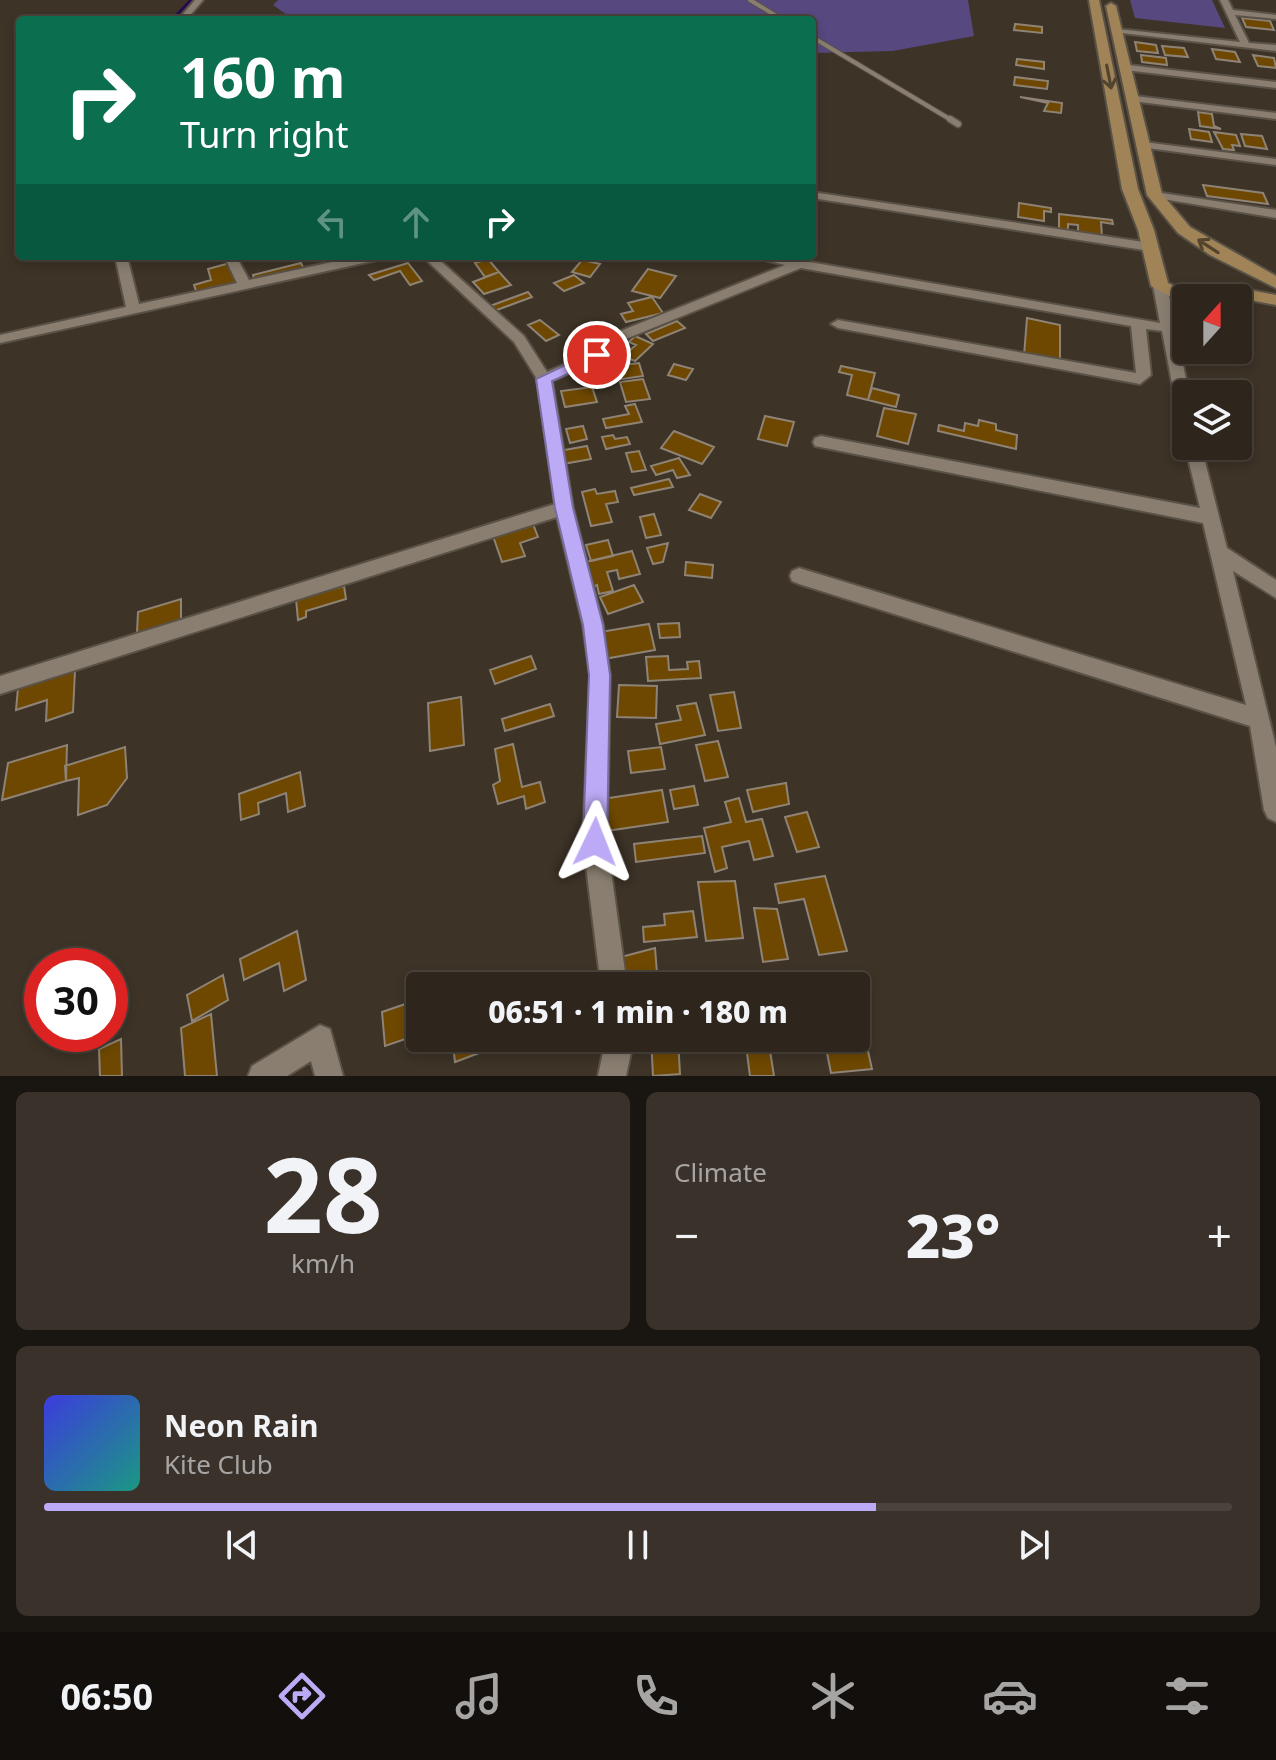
<!DOCTYPE html>
<html lang="en">
<head>
<meta charset="utf-8">
<style>
	body { margin:0; font-family:"Noto Sans",sans-serif; background:#3a322a; color:#f1f3f6; height:100vh; display:flex; flex-direction:column; font-size:30px; white-space:nowrap }
	* { box-sizing:border-box; margin:0 }
	p { font-size:26px; color:#a7a5a4 }
	.icon { flex:none; width:44px; height:44px; fill:none; stroke:currentColor; stroke-width:2; stroke-linecap:round; stroke-linejoin:round }
	.map { position:relative; height:1076px; overflow:hidden }
	.details { display:flex; flex-direction:column; gap:16px; padding:16px; background:#191510; flex:1 }
	.details>* { flex:none }
	.banner { position:absolute; left:16px; top:16px; width:800px; height:244px; border-radius:8px; box-shadow:0 4px 12px #0003,0 0 0 2px #49433b; background:#0b6e4f; color:#fff; overflow:hidden }
	.needle { width:52px; rotate:21deg }
	.fabs { position:absolute; left:1172px; top:284px; display:grid; gap:16px }
	.fabs a { display:grid; place-items:center; width:80px; height:80px; border-radius:8px; background:#2e261d; box-shadow:0 4px 12px #0003,0 0 0 2px #49433b; font-size:40px }
	.speed { position:absolute; left:24px; top:948px; display:flex; gap:16px; font-size:40px; font-weight:700; text-align:center }
	.speed>* { display:grid; place-content:center; width:104px; height:104px; border-radius:50%; background:#2e261d; box-shadow:0 4px 12px #0003,0 0 0 2px #49433b; line-height:1 }
	.speed .limit { border:12px solid #d22; background:#fff; color:#111 }
	.pin { position:absolute; display:grid; place-items:center; width:68px; height:68px; color:#fff; margin:-34px; border:4px solid #fff; border-radius:50%; box-shadow:0 2px 8px #0007 }
	.me { position:absolute; width:88px; margin:-44px; rotate:2deg; stroke-linejoin:round; filter:drop-shadow(0 0 6px #0008) }
	.turn { display:flex; align-items:center; gap:28px; height:168px; padding:0 32px; font-size:36px }
	.turn .icon { width:104px; height:104px; stroke-width:2.5 }
	.turn b { display:block; font-size:56px; line-height:68px }
	.lanes { display:flex; align-items:center; height:76px; padding:0 32px; background:#0003; justify-content:center; gap:40px; direction:ltr }
	.lanes .off { opacity:.35 }
	.big { font-size:60px; font-weight:800; line-height:1.1 }
	.details .card { flex:1; display:flex; flex-direction:column; justify-content:center; gap:12px; min-width:0; padding:0 28px; border-radius:12px; background:#3a322a }
	.details .dial { align-items:center; gap:0 }
	.dial b { font-size:104px; line-height:1 }
	.song { display:flex; align-items:center; gap:24px }
	.cover { width:96px; height:96px; border-radius:12px; background:linear-gradient(135deg,hsl(240 70% 55%),hsl(170 70% 35%)) }
	.played { height:8px; border-radius:4px; background:linear-gradient(90deg,#bcaaf6 70%,#49433b 70%) }
	.keys { display:flex; justify-content:space-around; direction:ltr }
	.heat { display:flex; justify-content:space-between; align-items:center; font-size:44px; direction:ltr }
	.details .tiles { flex:1; display:grid; gap:16px; grid-template-columns:1fr 1fr }
	.card:last-child { grid-column:span 2 }
	.trip { position:absolute; left:406px; top:972px; width:464px; height:80px; border-radius:8px; background:#2e261d; box-shadow:0 4px 12px #0003,0 0 0 2px #49433b; font-weight:800; line-height:80px; text-align:center }
	.tabs { display:flex; height:128px; justify-content:space-around; align-items:center; background:#120f0c; color:#a7a5a4 }
	.tabs .icon { width:56px; height:56px }
	.tabs .on { color:#bcaaf6 }
	.tabs b { font-size:36px; color:#f1f3f6 }
	.map>svg:first-child { display:block }
	.green { fill:#57487f }
	.lines { fill:none; stroke-linecap:round; stroke-linejoin:round }
	.stream { stroke:#270b50; stroke-width:3 }
	.building { fill:#6e4800; stroke:#8e8375; stroke-width:2 }
	.lane-far1-casing { stroke:#5a5247; stroke-width:6 }
	.lane-casing { stroke:#5a5247; stroke-width:9 }
	.street-casing { stroke:#5a5247; stroke-width:4 }
	.secondary-casing { stroke:#5a5247; stroke-width:4 }
	.lane-far1 { stroke:#897e70; stroke-width:4 }
	.lane { stroke:#897e70; stroke-width:6 }
	.street { fill:#897e70; fill-rule:evenodd }
	.secondary { fill:#a08457; fill-rule:evenodd }
	.oneway { stroke:#53442e }
	.route { fill:#bcaaf6; stroke:#7a6ea0; stroke-width:2 }
</style>
</head>
<body>
<div class="map">
<svg width="1276" height="1076" viewBox="0 0 1276 1076">
	<rect width="100%" height="100%" fill="#3d3327"/>
	<path class="green" d="M278,0H968L974,36L893,51L812,53V20H294L273,5Z
		M1130,0H1212L1225,28L1135,18Z"/>
	<g class="lines">
		<path class="stream" d="M172,20L191,0"/>
	</g>
	<path class="building" d="M1242,18L1270,21L1274,30L1246,27Z
		M1015,24L1042,27V33L1014,30Z
		M1135,42L1156,45L1158,53L1137,51Z
		M1162,46L1184,48L1188,57L1165,55Z
		M1212,49L1235,52L1240,62L1216,59Z
		M1141,55L1166,58L1167,65L1142,62Z
		M1253,55L1274,58L1276,68L1258,66Z
		M1017,59L1044,62V69L1016,65Z
		M1015,77L1048,81L1047,89L1014,85Z
		M1020,97L1062,103L1061,113L1044,111L1048,103Z
		M1198,112L1212,114L1214,126L1221,129L1200,126Z
		M1189,129L1209,132L1212,142L1191,139Z
		M1214,132L1236,135L1240,146L1232,145L1234,150L1223,149Z
		M1241,134L1262,136L1267,149L1245,146Z
		M1203,185L1263,193L1268,204L1207,196Z
		M1019,203L1051,208V212L1044,211V221L1018,217Z
		M1059,214L1112,220L1113,224L1101,222L1102,237L1078,232V225L1068,224V231L1059,229Z
		M488,259L499,272L485,277L475,263Z
		M582,260L600,264L590,277L572,272Z
		M230,263L237,283L197,294L194,285L211,280L208,269Z
		M301,263L304,269L255,281L253,275Z
		M408,263L422,281L410,285L400,271L374,280L369,275Z
		M648,269L676,276L660,298L632,291Z
		M499,272L511,285L484,294L473,282Z
		M574,275L584,283L564,291L554,283Z
		M528,292L532,297L494,311L490,306Z
		M652,297L663,313L626,322L621,314L633,311L628,303Z
		M1027,318L1060,325V363L1024,356Z
		M540,320L559,335L546,341L528,325Z
		M677,321L685,328L653,341L646,334Z
		M635,336L653,344L635,361L623,356L636,345L629,342Z
		M639,363L643,376L602,382L600,375L616,373L614,366Z
		M674,364L693,369L686,380L668,375Z
		M841,366L875,373L868,400L847,395L852,375L839,372Z
		M643,379L650,399L626,402L620,382Z
		M592,387L597,402L565,407L561,391Z
		M872,388L899,395L896,407L868,400Z
		M635,404L642,422L606,428L603,419L629,414L625,406Z
		M884,408L916,414L908,444L877,436Z
		M765,416L794,422L787,446L758,439Z
		M979,420L996,424V430L1017,435L1016,449L938,431L939,425L964,431L965,423L978,426Z
		M583,426L587,439L570,443L566,429Z
		M674,431L714,447L702,464L661,448Z
		M613,435L615,439L627,437L630,444L606,449L602,437Z
		M587,446L591,459L563,464L559,451Z
		M639,451L646,470L632,472L626,453Z
		M679,458L690,475L677,478L673,470L656,475L651,466Z
		M669,479L673,487L634,495L631,488Z
		M595,489L597,494L615,491L618,502L606,504L612,522L591,526L582,492Z
		M700,494L721,502L711,518L689,510Z
		M654,514L661,535L646,538L640,517Z
		M533,524L538,537L520,543L525,556L502,562L493,536Z
		M608,540L613,556L591,561L586,545Z
		M668,543L663,562L653,564L647,548Z
		M632,551L640,574L619,579L617,570L607,572L613,591L599,594L597,585L593,587L585,562Z
		M686,562L713,565L712,578L685,575Z
		M634,585L643,602L608,614L600,597Z
		M344,586L346,599L306,611V617L298,620L296,599Z
		M181,599V620L137,633L138,612Z
		M679,623L680,637L660,638L658,624Z
		M649,624L655,650L604,659L600,632Z
		M531,656L536,669L495,684L490,670Z
		M668,656L669,670L688,669L687,662L699,661L701,678L648,681L646,657Z
		M75,670L73,712L46,721L47,700L16,710L18,688Z
		M619,685L657,686L656,718L617,717Z
		M734,692L741,728L718,731L710,695Z
		M461,697L464,745L430,751L428,703Z
		M696,703L705,735L660,744L656,724L681,720L677,706Z
		M550,704L554,716L505,731L502,719Z
		M718,741L728,777L705,781L696,745Z
		M513,744L522,787L540,782L545,802L526,809L524,796L498,804L493,785L500,781L495,749Z
		M67,745L66,781L2,800L8,763Z
		M125,747L127,778L107,805L78,815L79,778L66,781L65,766Z
		M661,747L665,769L631,773L628,751Z
		M300,772L305,806L288,812L286,793L258,803L259,814L241,820L239,794Z
		M786,783L789,804L753,812L747,790Z
		M694,786L698,805L674,809L670,790Z
		M662,790L668,822L606,831L602,799Z
		M739,798L746,822L762,819L773,856L754,860L749,841L722,847L727,868L715,872L704,828L731,822L725,802Z
		M807,812L819,847L797,852L785,817Z
		M702,836L705,853L636,862L634,844Z
		M825,876L847,951L819,955L804,899L779,903L775,884Z
		M735,881L743,938L706,941L698,882Z
		M754,908L777,909L788,959L763,962Z
		M693,911L697,937L644,942L643,927L665,925L664,914Z
		M297,931L306,980L284,991L279,963L244,980L240,959Z
		M655,948L657,973L626,978L621,957Z
		M223,975L228,1000L192,1021L187,995Z
		M420,999V1034L385,1046L382,1012Z
		M211,1014L217,1076H185L181,1028Z
		M856,1033H864L872,1069L831,1073L824,1038H856Z
		M452,1038H493L495,1047L455,1062Z
		M651,1038H678L680,1074L653,1076Z
		M745,1038H768L774,1076H750Z
		M121,1039L122,1076H100L99,1049Z"/>
	<g class="lines">
		<g class="lane-far1-casing">
			<path id="lane-far1" d="M750,0L783,20
				M812,37L953,121"/>
		</g>
		<g class="lane-casing">
			<path id="lane" d="M950,119L958,124"/>
		</g>
		<g class="street-casing">
			<path id="street" d="M195,0H203L186,20H178Z
				M1220,0H1228L1233,10L1276,15V19L1235,15L1249,43L1276,45V51L1113,32L1117,29L1240,42Z
				M1128,65L1276,82V88L1125,70Z
				M1135,96L1276,113V119L1132,101V97Z
				M1144,142L1276,159V165L1140,147V143Z
				M812,192L1150,243L1156,247L1150,251L812,198Z
				M1155,192L1276,210V218L1151,197V193Z
				M115,256H127L139,304L237,283L224,256H236L249,280L360,256H383L377,260L0,343V335L126,307Z
				M422,256H435L524,336L547,372L592,352L613,334L785,265L747,256H775L1160,323L1153,286L1160,282L1167,286L1189,394H1186V420L1178,415L1162,331L1146,329L1151,375L1140,384L838,328L831,324L838,320L1136,373L1131,326L801,268L623,340L602,358L552,381L573,508L603,625L610,675L607,842L627,986H601L583,842L590,675L583,625L557,517L0,694V676L555,504L537,379L514,342Z
				M821,436L1200,508L1185,446H1201L1227,548L1276,580V598L1233,571L1276,747V822L1268,818L1264,810L1250,726L799,584L792,581L790,576L792,571L799,568L1246,705L1203,523L815,446L813,442L815,438Z
				M320,1025L330,1029L343,1076H315L311,1061L287,1076H248L252,1066Z
				M606,1038H634L626,1076H598Z"/>
		</g>
		<g class="secondary-casing">
			<path id="secondary" d="M1089,0H1099L1138,189L1154,230L1168,283L1180,289L1234,287L1276,295V305L1234,297L1177,300L1151,286L1138,230L1122,189Z
				M1111,3L1116,6L1162,194L1190,227L1276,276V288L1210,255L1178,233L1147,195L1106,6Z"/>
		</g>
		<use href="#lane-far1" class="lane-far1"/>
		<use href="#lane" class="lane"/>
		<use href="#street" class="street"/>
		<use href="#secondary" class="secondary"/>
	</g>
	<defs><path id="oneway-shaft" d="M-6 0H5M1.5-3L5.5 0L1.5 3" fill="none" stroke-width="1.6" stroke-linecap="round" stroke-linejoin="round" transform="scale(2)"/></defs>
	<g class="oneway">
		<use href="#oneway-shaft" transform="translate(1109 77) rotate(79)"/>
		<use href="#oneway-shaft" transform="translate(1208 246) rotate(-147)"/>
	</g>
	<path class="route" d="M597,350L602,351V358L552,381L573,508L603,625L610,675L607,842L603,851L595,854L586,851L583,842L589,675L583,625L555,508L536,379Z"/>
</svg>
<div class="fabs">
<a><svg class="needle" viewBox="-14 -14 28 28"><path d="M0-13l5 13h-10z" fill="#e53935"/><path d="M0 13l5-13h-10z" fill="#a7a5a4"/></svg></a>
<a><svg class="icon" aria-label="layers" viewBox="0 0 24 24"><path d="M12 4l9 5-9 5-9-5zM3 14l9 5 9-5"/></svg></a>
</div>
<div class="speed"><div class="limit">30</div></div>
<div class="pin" style="left:597px;top:355px;background:#d93025"><svg class="icon" aria-label="arrive" viewBox="0 0 24 24"><path d="M6 21V4h12l-3 4 3 4H6"/></svg></div>
<svg class="me" style="left:595px;top:842px" viewBox="-20 -20 40 40"><path d="M0-17L14 15 0 8-14 15z" fill="#bcaaf6" stroke="#fff" stroke-width="4"/></svg>
<div class="trip">06:51 · 1 min · 180 m</div>
<div class="banner">
<div class="turn"><svg class="icon" aria-label="right" viewBox="0 0 24 24"><path d="M7 20v-9h11M14 6l5 5-5 5"/></svg><div><b>160 m</b>Turn right</div></div>
<div class="lanes"><svg class="icon off" aria-label="left" viewBox="0 0 24 24"><path d="M17 20v-9H6M10 6l-5 5 5 5"/></svg><svg class="icon off" aria-label="ahead" viewBox="0 0 24 24"><path d="M12 20V5M6 11l6-6 6 6"/></svg><svg class="icon" aria-label="right" viewBox="0 0 24 24"><path d="M7 20v-9h11M14 6l5 5-5 5"/></svg></div>
</div>
</div>
<section class="details">
<div class="tiles">
<div class="card dial"><b>28</b><p>km/h</p></div>
<div class="card"><p>Climate</p>
<div class="heat"><a>−</a><b class="big">23°</b><a>+</a></div>
</div>
<div class="card">
<div class="song"><i class="cover"></i><div><b>Neon Rain</b><p>Kite Club</p></div></div>
<div class="played"></div>
<div class="keys"><svg class="icon" aria-label="previous" viewBox="0 0 24 24"><path d="M18 5L8 12l10 7zM5 5v14"/></svg><svg class="icon" aria-label="pause" viewBox="0 0 24 24"><path d="M8 5v14M16 5v14"/></svg><svg class="icon" aria-label="next" viewBox="0 0 24 24"><path d="M6 5l10 7-10 7zM19 5v14"/></svg></div>
</div>
</div>
</section>
<nav class="tabs">
<b>06:50</b>
<svg class="icon on" aria-label="directions" viewBox="0 0 24 24"><path d="M12 3l9 9-9 9-9-9zM9 14v-3h6M13 9l2 2-2 2"/></svg>
<svg class="icon" aria-label="music" viewBox="0 0 24 24"><path d="M9 18V5l10-2v13"/><circle cx="6" cy="18" r="3"/><circle cx="16" cy="16" r="3"/></svg>
<svg class="icon" aria-label="phone" viewBox="0 0 24 24"><path d="M5 4h4l2 5-3 2q2 4 5 5l2-3 5 2v4C11 20 4 13 5 4z"/></svg>
<svg class="icon" aria-label="climate" viewBox="0 0 24 24"><path d="M12 3v18M4 7l16 10M4 17L20 7"/></svg>
<svg class="icon" aria-label="car" viewBox="0 0 24 24"><path d="M5 17H2v-5l4-1 3-4h7l3 4 3 1v5h-3M9 17h6M6 11h13"/><circle cx="7" cy="17" r="2"/><circle cx="17" cy="17" r="2"/></svg>
<svg class="icon" aria-label="filters" viewBox="0 0 24 24"><path d="M4 7h16M4 17h16"/><circle cx="9" cy="7" r="2"/><circle cx="15" cy="17" r="2"/></svg>
</nav>
</body>
</html>
